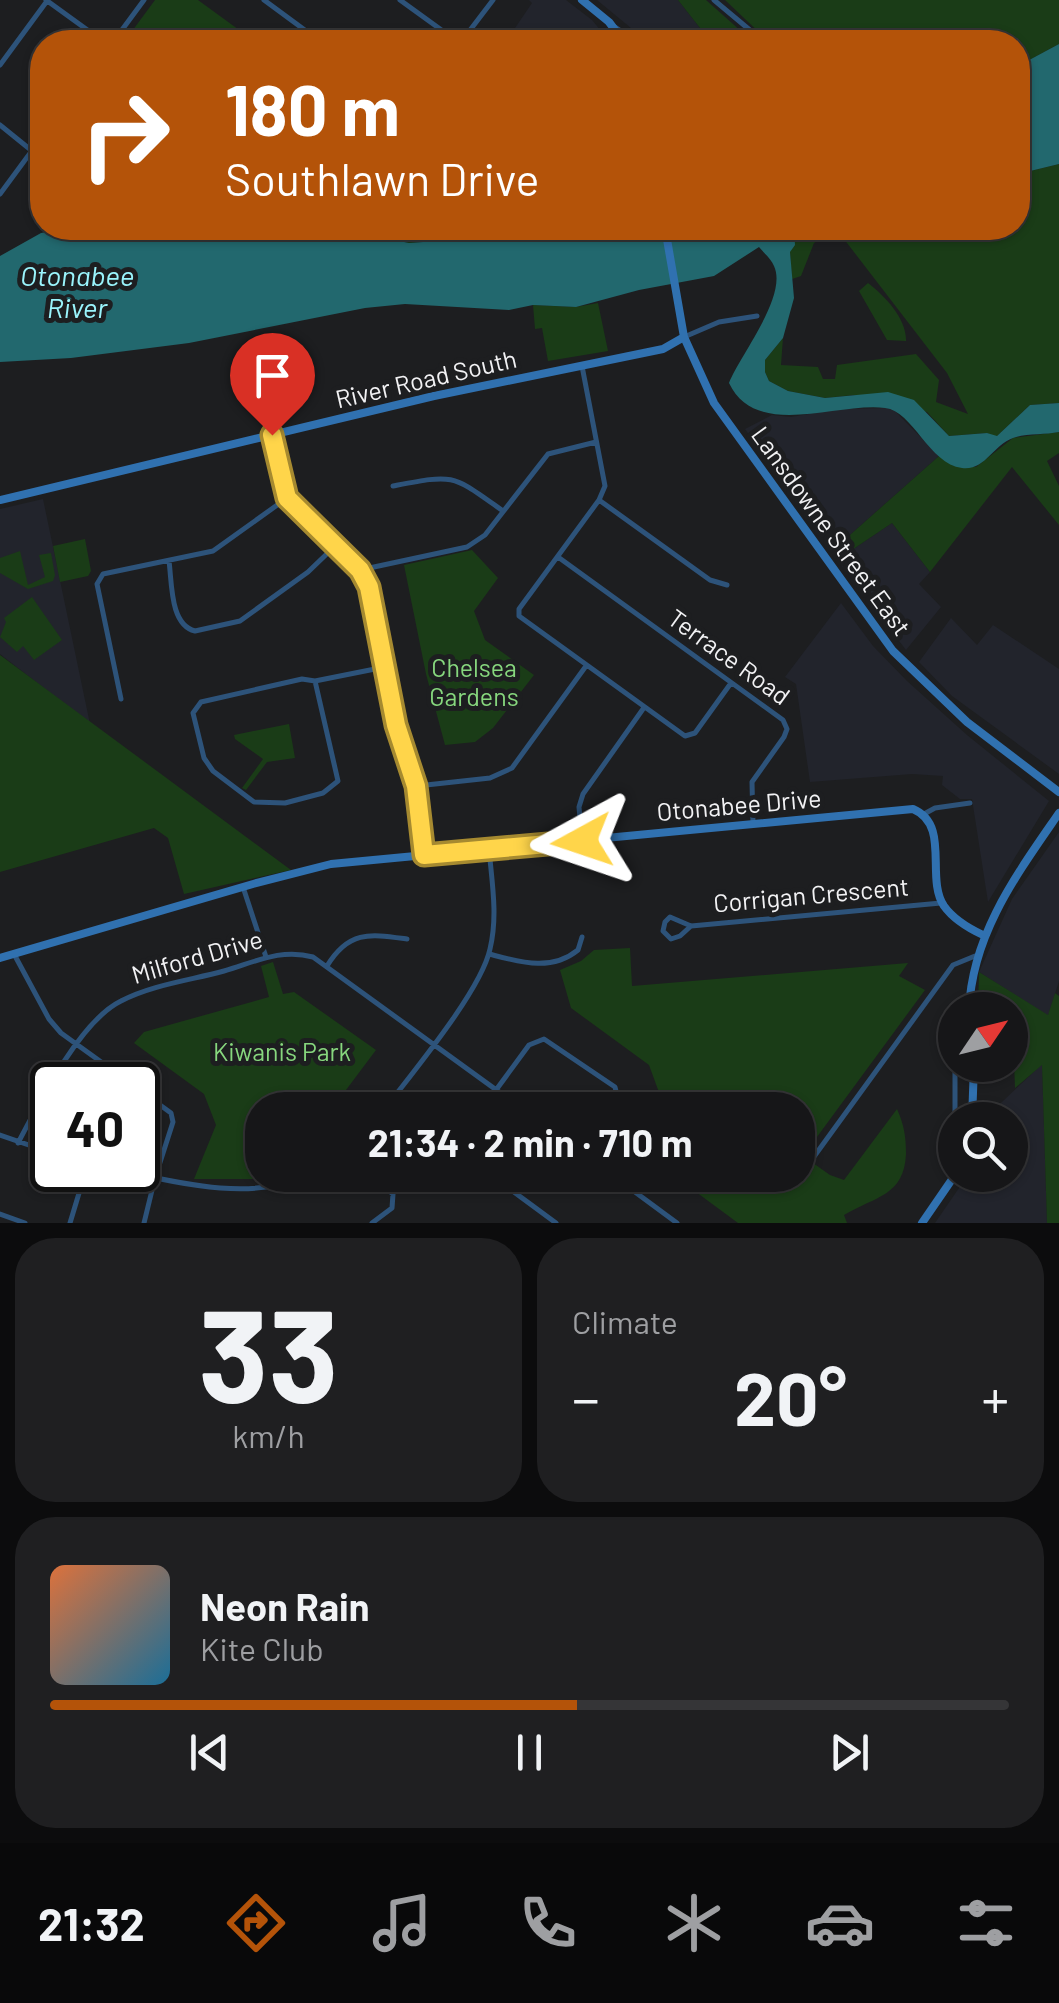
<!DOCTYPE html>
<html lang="en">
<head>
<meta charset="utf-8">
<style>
	body { margin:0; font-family:Barlow,sans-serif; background:#1f1f21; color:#f1f3f6; height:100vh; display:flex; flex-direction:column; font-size:38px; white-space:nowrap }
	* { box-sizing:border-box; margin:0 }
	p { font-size:32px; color:#9e9fa2 }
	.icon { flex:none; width:55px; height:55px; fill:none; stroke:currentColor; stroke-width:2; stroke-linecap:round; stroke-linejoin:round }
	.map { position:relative; height:1223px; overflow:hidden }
	.drawer { display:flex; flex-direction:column; gap:15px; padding:15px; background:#0c0c0d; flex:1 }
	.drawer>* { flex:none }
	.banner { position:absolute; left:30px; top:30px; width:1000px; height:210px; border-radius:40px; box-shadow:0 2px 8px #0004,0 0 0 2px #353537; background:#b45309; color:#fff; overflow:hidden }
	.needle { width:65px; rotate:55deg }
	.fabs { position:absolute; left:938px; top:992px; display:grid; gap:20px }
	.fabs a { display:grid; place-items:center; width:90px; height:90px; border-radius:50%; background:#161618; box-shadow:0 2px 8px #0004,0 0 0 2px #353537; font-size:50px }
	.speed { position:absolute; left:30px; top:1062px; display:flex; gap:20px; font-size:50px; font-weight:700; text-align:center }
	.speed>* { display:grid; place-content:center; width:130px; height:130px; border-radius:50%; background:#161618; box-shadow:0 2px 8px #0004,0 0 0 2px #353537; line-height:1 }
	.speed .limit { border:5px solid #111; border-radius:15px; background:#fff; color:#111 }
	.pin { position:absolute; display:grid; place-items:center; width:85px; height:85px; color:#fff; margin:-102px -42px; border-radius:50% 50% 50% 0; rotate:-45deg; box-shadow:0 0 10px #0007 }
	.pin .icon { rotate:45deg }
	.me { position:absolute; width:110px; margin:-55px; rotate:265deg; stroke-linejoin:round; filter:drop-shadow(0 0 8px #0008) }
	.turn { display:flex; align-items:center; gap:35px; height:210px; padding:0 30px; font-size:45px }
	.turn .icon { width:130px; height:130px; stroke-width:2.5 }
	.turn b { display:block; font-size:70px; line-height:85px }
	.big { font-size:75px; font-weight:700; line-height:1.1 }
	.drawer .card { flex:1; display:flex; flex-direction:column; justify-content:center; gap:15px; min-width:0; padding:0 35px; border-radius:40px; background:#1f1f21 }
	.drawer .dial { align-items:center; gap:0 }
	.dial b { font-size:130px; line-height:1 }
	.song { display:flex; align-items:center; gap:30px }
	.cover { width:120px; height:120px; border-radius:15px; background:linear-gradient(135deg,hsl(20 70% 55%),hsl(200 70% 35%)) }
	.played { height:10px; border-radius:5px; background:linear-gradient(90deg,#b45309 55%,#353537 55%) }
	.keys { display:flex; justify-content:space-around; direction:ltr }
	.heat { display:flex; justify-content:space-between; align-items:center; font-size:55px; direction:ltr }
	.drawer .tiles { flex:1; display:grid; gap:15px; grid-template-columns:1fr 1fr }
	.card:last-child { grid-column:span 2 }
	.trip { position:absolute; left:245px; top:1092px; width:570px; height:100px; border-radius:40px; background:#161618; box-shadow:0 2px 8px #0004,0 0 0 2px #353537; font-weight:700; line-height:100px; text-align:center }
	.tabs { display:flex; height:160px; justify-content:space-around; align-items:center; background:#09090a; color:#9e9fa2 }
	.tabs .icon { width:70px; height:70px }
	.tabs .current { color:#b45309 }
	.tabs b { font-size:45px; color:#f1f3f6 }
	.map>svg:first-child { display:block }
	.built { fill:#22242c }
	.green { fill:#1a3c17 }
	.water { fill:#22686e }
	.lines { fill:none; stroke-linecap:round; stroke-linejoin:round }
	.street { stroke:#2d537a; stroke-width:5 }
	.secondary { stroke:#3071b0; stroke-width:8 }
	.route-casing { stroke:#a68a30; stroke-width:25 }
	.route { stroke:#ffd54a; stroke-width:18 }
	.labels { text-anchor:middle; stroke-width:10; stroke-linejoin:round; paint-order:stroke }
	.street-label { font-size:25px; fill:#f2f2f4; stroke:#1d1e20 }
	.park-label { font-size:25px; fill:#87d77e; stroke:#1d1e20 }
	.water-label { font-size:28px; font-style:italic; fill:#9af4fc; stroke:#1d1e20 }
</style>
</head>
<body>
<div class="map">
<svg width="1059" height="1223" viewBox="0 0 1059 1223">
	<rect width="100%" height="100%" fill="#1d1e20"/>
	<path class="built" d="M529,0H566L592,20L610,42H523L511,34L532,3Z
		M597,0H678L711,42H648Z
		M887,408L895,411L939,456L833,550L745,429L772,415L791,417L838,409Z
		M43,499L90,724L0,654V509Z
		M892,523L930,572L919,584L941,607L906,650L837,560Z
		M841,603L873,646L907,681L967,735L1049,801L988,902L972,799H960L942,785L943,776L912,774L810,782L796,684L785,677Z
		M951,618L977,645L993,625L1059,669V774L952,696L919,662Z
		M1059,832V981L1048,1016L979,972L1012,899Z
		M1042,1064L1047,1223H935L968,1175H1010V1120H983Z"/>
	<path class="green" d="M155,0H198L246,35L241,42H124Z
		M678,0H706L742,32L744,42H711Z
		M725,0H1059V44L1018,66V42H762L764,37Z
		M1059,164V403L1030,405L996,437L987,433L949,436L927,412L854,395L825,398L788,391L769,381L765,372V360L783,338L781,365L818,367L823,379H835L837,365L916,354L939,380L936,402L968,414L947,373L837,230L814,243L801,276L792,279L790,252L794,228H1018V174Z
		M335,228H559L548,233L409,243Z
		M868,283C885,296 907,319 906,341L887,340L859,291Z
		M598,303L608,351L548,361L542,328L535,329L533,305L576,307Z
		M1059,432V453L1047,461L1059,486V525L1012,467L930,572L892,523L837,560L833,550L939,456L954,466L976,467L1013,438Z
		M85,539L91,571L88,576L60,582L53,546Z
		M472,550L498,578L474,611L485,640L534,675L493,728L475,742L445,745L426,674L404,565Z
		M20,551L28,585L45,577L39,555L51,553L55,575L53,581L28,589L0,573V558Z
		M32,597L62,640L34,660L23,646L17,652L0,637L6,622L4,618Z
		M0,655L291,870L184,894L168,838L154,828L0,872Z
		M289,724L295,758L267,762L246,790L242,788L263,759L235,739L234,735Z
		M630,948L632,986L908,963L899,976L925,990L803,1156L830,1175L844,1180L897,1109C904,1125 906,1136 906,1154C904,1196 876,1196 844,1215L847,1223H738L673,1175H798V1110H661L664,1106L649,1065L571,1008L560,970L581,961L594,950Z
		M273,962L283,994L294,992L376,1050L331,1110H262V1175H272L273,1179H194L216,1125L204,1094L134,1043L144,1032L269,997L261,966Z
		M979,972L1048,1015L1055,993L1059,996V1223H1047L1042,1065L1015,1088L1014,1061L1010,1060V1010H978Z"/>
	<path class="water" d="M1059,44V164L1018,174V66Z
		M69,228H335L409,243L548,233L559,228H794L795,245L790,252L794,298L783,338L765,360V372L769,381L788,391L825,398L888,392L914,400L949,436L987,433L997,436L1030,405L1059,403V432C1045,435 1027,433 1013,438C993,445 985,471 962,468C929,464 913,411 885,408C837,402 756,440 729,383C740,355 788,296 774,266C771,259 764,253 759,247L714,276L639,290L576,307L533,305L509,310L405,304L365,308L189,343L71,358L0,362V256L41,233Z"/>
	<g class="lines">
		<path class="street" d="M46,0L104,42
			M264,0L321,42
			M400,0L458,42
			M714,0L751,31L754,42
			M615,27L637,42
			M113,42L144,0
			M461,42L493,0
			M0,65L47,1
			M0,125L42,159
			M0,194L42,137
			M684,337L719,322L757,316
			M582,366L605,486L599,500L519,609V616L685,736L695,733L731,683
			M272,435L287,498L360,570L369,587L397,725L417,786L424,855
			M393,486C456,474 451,474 503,511
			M599,500L710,580L727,585
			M558,557L783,720L787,729L784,737L752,782L753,824
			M169,561C172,583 170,625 195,631L240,621L308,572L335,546
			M360,570L467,547L485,535L548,454L596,442
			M315,681L338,781L323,793L285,803L254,802L213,771L204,758L193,713L201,702L302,679L315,681L385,667
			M121,699L97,584L103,574L213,551L287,498
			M417,786L490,778L512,768L586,666
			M924,814L935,808L970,803
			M582,841L579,807L583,794L643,709
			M243,887L266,957
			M691,926L680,936L671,939L663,931L665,922L670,917L691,926L702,925L941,903
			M14,954L49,1019L61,1033L133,1085
			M489,954C520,962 551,972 578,950L582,937
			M327,966C349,930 370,934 407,939
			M138,1089L171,1113L173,1122L155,1178L144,1223
			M496,1090L529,1045L544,1039L615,1087L618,1099L612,1110
			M391,1101L403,1110
			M384,1110C412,1073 481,991 490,949C498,916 492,883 489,849
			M955,1120V1065
			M0,1135L52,1153
			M18,1143C39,1103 80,1021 121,1001C151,985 191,980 224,971C255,962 281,948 313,957L524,1110
			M813,1158L953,965L975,956
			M120,1170C178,1183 253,1202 310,1175
			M371,1175L393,1194L392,1208L372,1223
			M491,1175L556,1223
			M612,1175L677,1223
			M0,1214L25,1223
			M70,1223L86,1170"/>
		<path class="secondary" d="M582,0L609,22L624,42
			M665,228L684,337L714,403L893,651L967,722L1059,792
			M0,500L434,396L663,349L684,337
			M0,958L253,884L331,864L913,809C951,825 925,878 944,906C954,920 968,928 983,935
			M969,1010C972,934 1017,874 1059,813
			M972,1120L974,1065
			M922,1223L955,1175"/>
	</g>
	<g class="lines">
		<g class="route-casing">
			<path id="route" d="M272,435L287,498L360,570L369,587L396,725L416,786L424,855L582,841"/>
		</g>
		<use href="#route" class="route"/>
	</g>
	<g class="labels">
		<g class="street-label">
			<text transform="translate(426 379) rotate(-13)" y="9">River Road South</text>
			<text transform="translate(831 531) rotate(54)" y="9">Lansdowne Street East</text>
			<text transform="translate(729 657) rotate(36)" y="9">Terrace Road</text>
			<text transform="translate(739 805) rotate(-5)" y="9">Otonabee Drive</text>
			<text transform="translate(811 895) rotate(-5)" y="9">Corrigan Crescent</text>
			<text transform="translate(197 957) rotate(-16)" y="9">Milford Drive</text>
		</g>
		<g class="park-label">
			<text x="474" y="677">Chelsea<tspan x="474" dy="29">Gardens</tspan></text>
			<text x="282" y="1061">Kiwanis Park</text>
		</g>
		<g class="water-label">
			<text x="77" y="286">Otonabee<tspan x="77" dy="32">River</tspan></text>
		</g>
	</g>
</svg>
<div class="fabs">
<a><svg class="needle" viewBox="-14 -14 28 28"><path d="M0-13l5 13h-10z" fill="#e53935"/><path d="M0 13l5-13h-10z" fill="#9e9fa2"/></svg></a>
<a><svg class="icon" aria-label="search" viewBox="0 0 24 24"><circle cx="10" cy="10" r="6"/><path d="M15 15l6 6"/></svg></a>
</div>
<div class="speed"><div class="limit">40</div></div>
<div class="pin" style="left:272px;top:435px;background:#d93025"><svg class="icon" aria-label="arrive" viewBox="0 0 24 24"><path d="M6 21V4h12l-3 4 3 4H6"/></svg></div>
<svg class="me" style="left:582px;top:841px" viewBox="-20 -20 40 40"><path d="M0-17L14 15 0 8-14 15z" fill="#ffd54a" stroke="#fff" stroke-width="4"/></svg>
<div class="trip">21:34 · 2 min · 710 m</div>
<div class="banner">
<div class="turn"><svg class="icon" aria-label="right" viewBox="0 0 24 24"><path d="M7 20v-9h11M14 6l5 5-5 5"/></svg><div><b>180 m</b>Southlawn Drive</div></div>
</div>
</div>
<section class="drawer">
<div class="tiles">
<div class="card dial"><b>33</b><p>km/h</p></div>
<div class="card"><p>Climate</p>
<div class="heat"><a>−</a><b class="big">20°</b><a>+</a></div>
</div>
<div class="card">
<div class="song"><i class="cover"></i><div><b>Neon Rain</b><p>Kite Club</p></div></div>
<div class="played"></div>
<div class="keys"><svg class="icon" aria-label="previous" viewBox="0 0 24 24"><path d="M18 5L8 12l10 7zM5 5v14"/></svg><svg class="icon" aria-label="pause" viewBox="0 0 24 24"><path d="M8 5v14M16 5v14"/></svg><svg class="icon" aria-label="next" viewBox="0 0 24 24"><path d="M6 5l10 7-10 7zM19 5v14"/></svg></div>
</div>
</div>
</section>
<nav class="tabs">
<b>21:32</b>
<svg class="icon current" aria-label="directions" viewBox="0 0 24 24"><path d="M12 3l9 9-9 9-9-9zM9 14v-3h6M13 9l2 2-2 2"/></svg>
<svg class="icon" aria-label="music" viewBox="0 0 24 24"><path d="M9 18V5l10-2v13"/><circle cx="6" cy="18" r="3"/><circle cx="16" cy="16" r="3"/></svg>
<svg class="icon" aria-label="phone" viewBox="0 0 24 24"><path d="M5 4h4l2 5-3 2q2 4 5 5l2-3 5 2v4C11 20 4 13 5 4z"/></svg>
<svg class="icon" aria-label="climate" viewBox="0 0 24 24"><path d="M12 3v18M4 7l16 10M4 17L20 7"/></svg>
<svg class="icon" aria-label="car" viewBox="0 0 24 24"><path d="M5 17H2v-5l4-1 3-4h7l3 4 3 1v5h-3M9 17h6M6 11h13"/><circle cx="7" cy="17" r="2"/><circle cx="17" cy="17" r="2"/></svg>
<svg class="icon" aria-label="filters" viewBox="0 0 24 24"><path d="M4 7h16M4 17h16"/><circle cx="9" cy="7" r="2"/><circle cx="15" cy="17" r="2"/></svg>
</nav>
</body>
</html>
